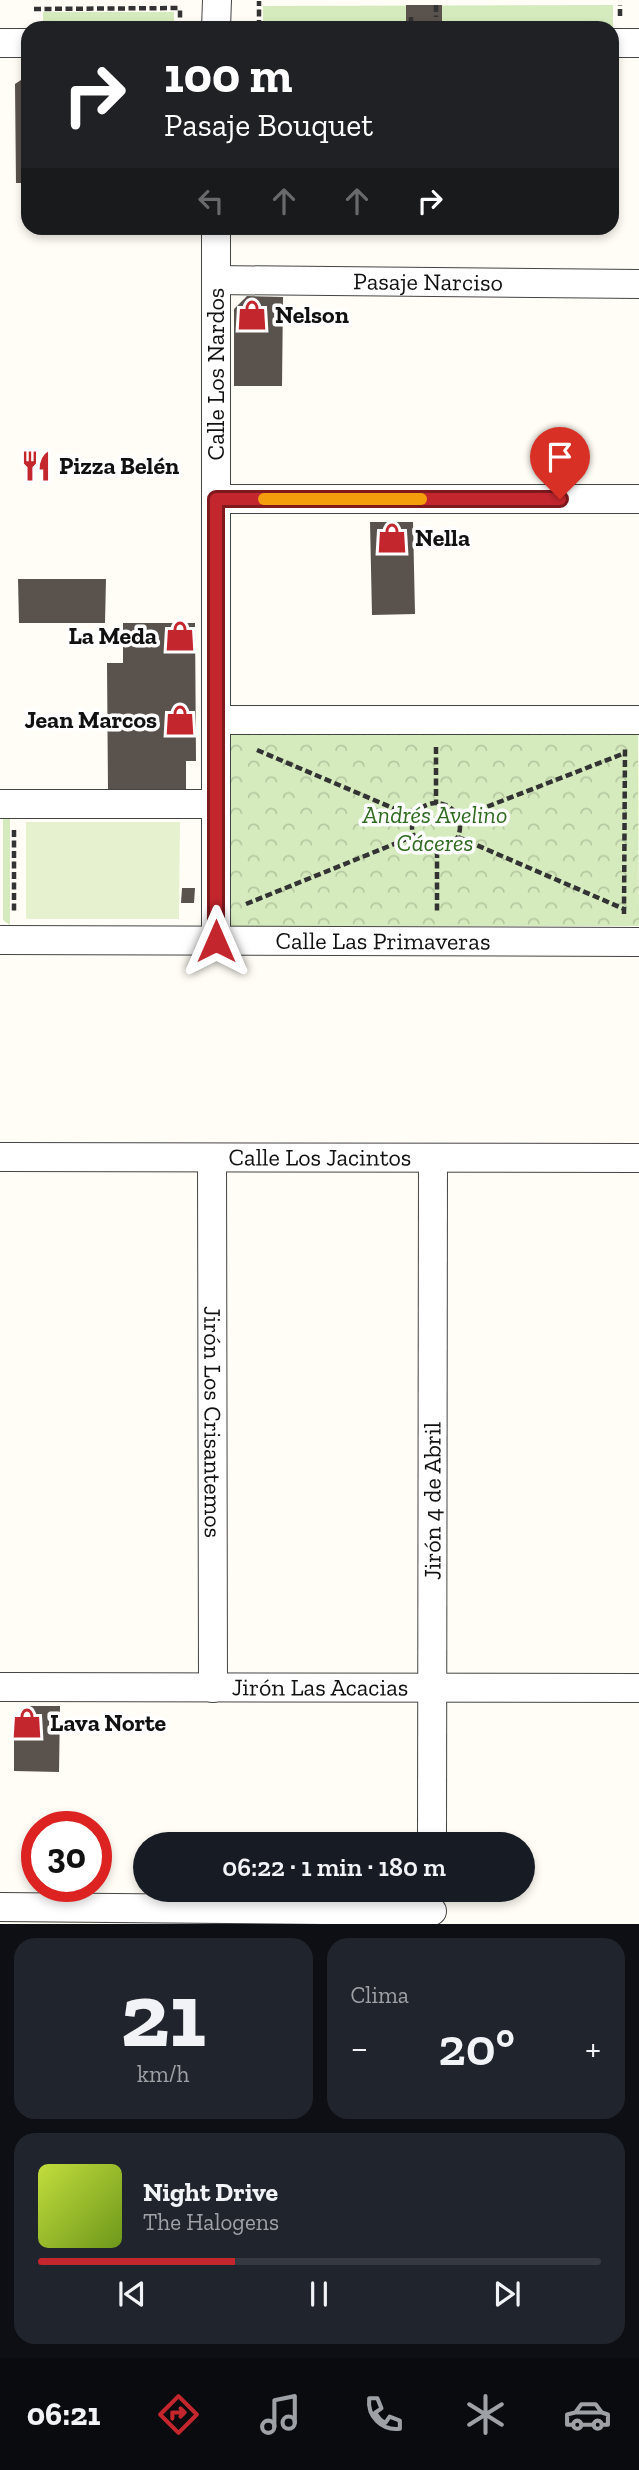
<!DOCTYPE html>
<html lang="es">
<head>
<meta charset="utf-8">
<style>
	body { margin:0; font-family:"Zilla Slab",serif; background:#20242c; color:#f1f3f6; height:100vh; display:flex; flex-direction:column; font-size:26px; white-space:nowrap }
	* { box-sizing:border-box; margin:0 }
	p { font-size:23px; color:#9ea1a6 }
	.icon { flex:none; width:38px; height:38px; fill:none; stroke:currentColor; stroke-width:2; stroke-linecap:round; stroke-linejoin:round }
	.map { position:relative; height:1924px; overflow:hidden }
	.side { display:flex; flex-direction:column; gap:14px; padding:14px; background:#0d0f14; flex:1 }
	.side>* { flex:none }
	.guide { position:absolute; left:21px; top:21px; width:598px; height:214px; border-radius:21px; box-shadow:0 4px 10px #0003; background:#202124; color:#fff; overflow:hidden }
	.speed { position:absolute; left:21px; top:1811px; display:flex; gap:14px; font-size:35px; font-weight:700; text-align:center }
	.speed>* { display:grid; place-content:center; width:91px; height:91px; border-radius:50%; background:#171b24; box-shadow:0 4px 10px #0003; line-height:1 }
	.speed .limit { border:10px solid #d22; background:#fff; color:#111 }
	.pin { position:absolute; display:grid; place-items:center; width:60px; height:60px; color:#fff; margin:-72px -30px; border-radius:50% 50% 50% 0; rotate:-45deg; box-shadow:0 0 7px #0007 }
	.pin .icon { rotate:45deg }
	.me { position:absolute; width:77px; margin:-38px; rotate:0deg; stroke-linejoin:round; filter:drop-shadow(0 0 5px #0008) }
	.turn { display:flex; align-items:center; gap:24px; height:147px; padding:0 28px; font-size:32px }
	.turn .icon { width:91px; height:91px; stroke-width:2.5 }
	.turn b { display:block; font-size:49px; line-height:60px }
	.lanes { display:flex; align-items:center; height:66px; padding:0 28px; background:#0003; justify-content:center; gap:35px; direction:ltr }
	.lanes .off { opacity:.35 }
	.big { font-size:52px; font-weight:600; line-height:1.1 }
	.side .widget { flex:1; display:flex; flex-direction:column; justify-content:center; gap:10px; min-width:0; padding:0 24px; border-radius:21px; background:#20242c }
	.side .dial { align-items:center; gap:0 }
	.dial b { font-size:91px; line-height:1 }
	.song { display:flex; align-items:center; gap:21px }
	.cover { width:84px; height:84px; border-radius:10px; background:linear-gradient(135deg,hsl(70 70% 55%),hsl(80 70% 35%)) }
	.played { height:7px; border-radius:4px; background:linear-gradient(90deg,#c4262e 35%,#363941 35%) }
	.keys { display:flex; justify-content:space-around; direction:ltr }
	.heat { display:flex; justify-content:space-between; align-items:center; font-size:38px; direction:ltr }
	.side .tiles { flex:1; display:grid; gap:14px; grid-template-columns:1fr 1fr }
	.widget:last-child { grid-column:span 2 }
	.trip { position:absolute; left:133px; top:1832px; width:402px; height:70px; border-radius:35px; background:#171b24; box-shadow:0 4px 10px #0003; font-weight:600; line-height:70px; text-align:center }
	.tab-bar { display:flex; height:112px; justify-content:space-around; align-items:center; background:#090b0e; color:#9ea1a6 }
	.tab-bar .icon { width:49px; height:49px }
	.tab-bar .current { color:#c4262e }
	.tab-bar b { font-size:32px; color:#f1f3f6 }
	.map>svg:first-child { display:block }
	.grass { fill:#d5ebbd }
	.park { fill:url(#park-crowns) }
	.pitch { fill:#e6f2cf }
	.building { fill:#5a524d }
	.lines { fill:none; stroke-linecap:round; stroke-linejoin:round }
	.street-casing { stroke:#444; stroke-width:30 }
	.path { stroke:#333; stroke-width:4.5; stroke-dasharray:7 3.5; stroke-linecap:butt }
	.street { stroke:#fff; stroke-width:28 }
	.route-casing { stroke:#7f191e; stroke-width:18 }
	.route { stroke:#c4262e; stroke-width:12 }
	.slow { stroke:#f59e0b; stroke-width:12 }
	.labels { text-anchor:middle; stroke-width:7; stroke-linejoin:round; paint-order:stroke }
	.street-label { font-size:24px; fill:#111; stroke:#fff }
	.poi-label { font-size:24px; font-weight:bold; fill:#111; stroke:#fff; text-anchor:start }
	.park-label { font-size:24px; font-style:italic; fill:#2f6b1f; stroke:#fff }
</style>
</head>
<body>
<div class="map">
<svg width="639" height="1924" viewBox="0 0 639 1924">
	<defs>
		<pattern id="park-crowns" width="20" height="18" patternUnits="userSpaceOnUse" patternTransform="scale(1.75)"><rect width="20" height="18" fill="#d5ebbd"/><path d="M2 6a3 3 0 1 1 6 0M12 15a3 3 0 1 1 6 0" fill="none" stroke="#b6c8a1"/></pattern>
	</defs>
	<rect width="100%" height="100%" fill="#fffdf5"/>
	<path class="grass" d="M613,5V29L263,28V6Z
		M43,12H174V27H43Z
		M10,813V925L3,920V818Z"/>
	<path class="park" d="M231,732H638L639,926H231Z"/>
	<path class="pitch" d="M26,822H180L179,919H26Z"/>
	<path class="building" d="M406,5H442V28H406Z
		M21,80H28V183H16L15,84Z
		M247,296L283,297L282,386H234V309Z
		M370,522H413L415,614L372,615Z
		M18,579H106L105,623H19Z
		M123,623H195L196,761H186V791H108L107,663H123Z
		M182,888H195L194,903H181Z
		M30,1706H60L59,1772L14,1771V1720Z"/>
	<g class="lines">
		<g class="street-casing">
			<g id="street">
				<path d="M216,28L217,0"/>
				<path d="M0,43H28"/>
				<path d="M612,43H639"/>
				<path d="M216,228V941"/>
				<path id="s1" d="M216,280L639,284"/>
				<path d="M216,499H639"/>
				<path d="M216,720H639"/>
				<path d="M0,804H216"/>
				<path id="s2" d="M0,940L639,942"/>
				<path id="s3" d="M0,1157L639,1158"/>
				<path id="s4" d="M212,1158L213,1688"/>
				<path id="s5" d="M0,1687L639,1688"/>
				<path id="s6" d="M432,1844L433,1158"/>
				<path d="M0,1907L432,1911"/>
			</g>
		</g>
		<path class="path" d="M436,5V17
			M34,9L180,8
			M620,16V5
			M411,17V28
			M259,27V1
			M180,28V8
			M436,747V804
			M257,750L414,817
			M412 827a24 24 0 1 1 48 0a24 24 0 1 1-48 0Z
			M458,818L625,753
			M14,830V912
			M458,837L624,909
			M437,851V914
			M246,904L414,836
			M624,914L625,748"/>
		<use href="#street" class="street"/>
	</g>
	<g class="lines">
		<g class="route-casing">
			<path id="route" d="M216,941V499H560"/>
		</g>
		<use href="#route" class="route"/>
		<path class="slow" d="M264,499H421"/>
	</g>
	<defs>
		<g id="shop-bare" transform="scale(2.415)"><path d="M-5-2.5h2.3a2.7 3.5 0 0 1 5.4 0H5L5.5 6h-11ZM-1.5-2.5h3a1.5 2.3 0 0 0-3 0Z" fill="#c4262e" stroke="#fff" stroke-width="2.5" paint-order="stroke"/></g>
		<g id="restaurant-bare" transform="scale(2.415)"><path d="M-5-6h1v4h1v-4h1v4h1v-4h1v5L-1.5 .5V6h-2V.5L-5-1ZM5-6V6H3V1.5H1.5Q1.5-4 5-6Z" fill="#c4262e" stroke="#fff" stroke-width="2.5" paint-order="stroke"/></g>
	</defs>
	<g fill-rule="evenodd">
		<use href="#shop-bare" x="252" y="315"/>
		<use href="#restaurant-bare" x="36" y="466"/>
		<use href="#shop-bare" x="392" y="538"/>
		<use href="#shop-bare" x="180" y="636"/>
		<use href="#shop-bare" x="180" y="720"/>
		<use href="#shop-bare" x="27" y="1723"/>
	</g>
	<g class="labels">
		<g class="street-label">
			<text dy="8" stroke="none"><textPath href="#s1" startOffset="212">Pasaje Narciso</textPath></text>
			<text transform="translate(216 374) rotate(-90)" y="8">Calle Los Nardos</text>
			<text dy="8" stroke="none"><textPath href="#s2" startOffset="383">Calle Las Primaveras</textPath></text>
			<text dy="8" stroke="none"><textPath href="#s3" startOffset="320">Calle Los Jacintos</textPath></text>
			<text dy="8" stroke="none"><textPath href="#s4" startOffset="264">Jirón Los Crisantemos</textPath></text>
			<text dy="8" stroke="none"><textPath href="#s6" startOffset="343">Jirón 4 de Abril</textPath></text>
			<text dy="8" stroke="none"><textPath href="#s5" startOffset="320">Jirón Las Acacias</textPath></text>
		</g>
		<g class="poi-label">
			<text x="275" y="323">Nelson</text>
			<text x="59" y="474">Pizza Belén</text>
			<text x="415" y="546">Nella</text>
			<text x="157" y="644" text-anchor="end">La Meda</text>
			<text x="157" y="728" text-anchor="end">Jean Marcos</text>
			<text x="50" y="1731">Lava Norte</text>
		</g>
		<g class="park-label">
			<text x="435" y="823">Andrés Avelino<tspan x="435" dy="28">Cáceres</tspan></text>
		</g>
	</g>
</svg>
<div class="speed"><div class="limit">30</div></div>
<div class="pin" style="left:560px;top:499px;background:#d93025"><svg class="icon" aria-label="arrive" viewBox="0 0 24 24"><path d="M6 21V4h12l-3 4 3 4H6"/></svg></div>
<svg class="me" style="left:216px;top:941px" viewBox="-20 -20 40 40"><path d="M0-17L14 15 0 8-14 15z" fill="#c4262e" stroke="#fff" stroke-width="4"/></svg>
<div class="trip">06:22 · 1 min · 180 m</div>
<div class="guide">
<div class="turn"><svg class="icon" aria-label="right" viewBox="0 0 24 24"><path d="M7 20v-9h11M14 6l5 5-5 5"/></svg><div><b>100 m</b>Pasaje Bouquet</div></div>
<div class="lanes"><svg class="icon off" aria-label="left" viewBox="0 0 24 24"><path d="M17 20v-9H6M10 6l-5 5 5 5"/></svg><svg class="icon off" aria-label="ahead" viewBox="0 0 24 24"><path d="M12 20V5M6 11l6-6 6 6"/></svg><svg class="icon off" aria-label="ahead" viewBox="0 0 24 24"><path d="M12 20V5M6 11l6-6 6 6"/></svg><svg class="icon" aria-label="right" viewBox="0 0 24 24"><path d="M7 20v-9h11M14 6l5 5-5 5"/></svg></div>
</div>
</div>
<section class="side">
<div class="tiles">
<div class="widget dial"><b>21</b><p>km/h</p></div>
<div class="widget"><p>Clima</p>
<div class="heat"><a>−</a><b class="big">20°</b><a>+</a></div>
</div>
<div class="widget">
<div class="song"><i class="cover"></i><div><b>Night Drive</b><p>The Halogens</p></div></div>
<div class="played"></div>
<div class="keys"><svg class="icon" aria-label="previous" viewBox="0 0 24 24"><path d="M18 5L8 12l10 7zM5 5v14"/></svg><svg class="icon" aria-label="pause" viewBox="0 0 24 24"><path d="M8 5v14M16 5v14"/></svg><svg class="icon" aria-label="next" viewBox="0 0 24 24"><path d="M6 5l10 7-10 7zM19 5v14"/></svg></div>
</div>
</div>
</section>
<nav class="tab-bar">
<b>06:21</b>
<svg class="icon current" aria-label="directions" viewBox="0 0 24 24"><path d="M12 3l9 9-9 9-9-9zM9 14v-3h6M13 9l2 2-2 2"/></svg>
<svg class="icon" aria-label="music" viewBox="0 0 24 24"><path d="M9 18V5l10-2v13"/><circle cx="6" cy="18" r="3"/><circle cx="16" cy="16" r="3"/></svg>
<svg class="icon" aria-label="phone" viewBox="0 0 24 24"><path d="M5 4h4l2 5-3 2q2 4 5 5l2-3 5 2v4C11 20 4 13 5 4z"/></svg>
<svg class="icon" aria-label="climate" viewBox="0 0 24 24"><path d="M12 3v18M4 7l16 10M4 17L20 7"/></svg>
<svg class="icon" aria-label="car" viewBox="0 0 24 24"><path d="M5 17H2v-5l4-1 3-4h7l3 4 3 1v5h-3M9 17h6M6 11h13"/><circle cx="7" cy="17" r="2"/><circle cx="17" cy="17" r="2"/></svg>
</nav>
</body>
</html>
